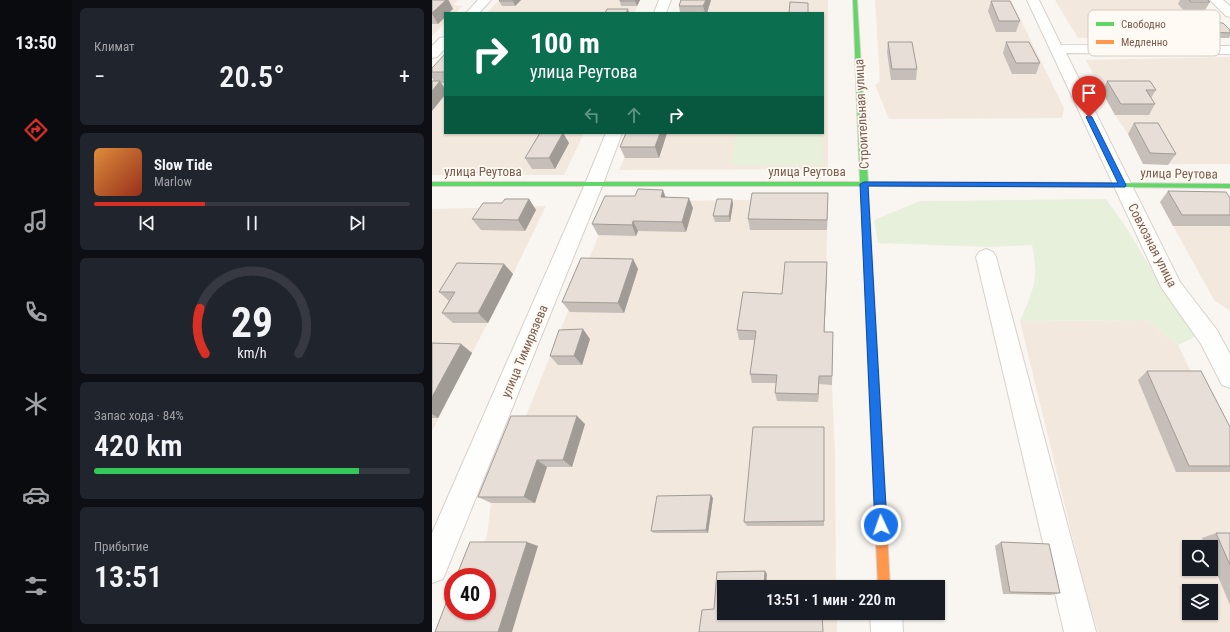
<!DOCTYPE html>
<html lang="ru">
<head>
<meta charset="utf-8">
<style>
	body { margin:0; font-family:"Roboto Condensed",sans-serif; background:#20242c; color:#f1f3f6; height:100vh; display:flex; flex-direction:column; font-size:15px; white-space:nowrap }
	* { box-sizing:border-box; margin:0 }
	p { font-size:13px; color:#9ea1a6 }
	.icon { flex:none; width:22px; height:22px; fill:none; stroke:currentColor; stroke-width:2; stroke-linecap:round; stroke-linejoin:round }
	.map { position:relative; flex:1; overflow:hidden }
	.details { display:flex; flex-direction:column; gap:8px; padding:8px; background:#0d0f14; width:360px }
	.details>* { flex:none }
	.hud { position:absolute; left:12px; top:12px; width:380px; height:122px; border-radius:0px; box-shadow:0 1px 3px #0004; background:#0b6e4f; color:#fff; overflow:hidden }
	.buttons { position:absolute; left:750px; top:540px; display:grid; gap:8px }
	.buttons a { display:grid; place-items:center; width:36px; height:36px; border-radius:0px; background:#171b24; box-shadow:0 1px 3px #0004; font-size:20px }
	.speed { position:absolute; left:12px; top:568px; display:flex; gap:8px; font-size:20px; font-weight:700; text-align:center }
	.speed>* { display:grid; place-content:center; width:52px; height:52px; border-radius:50%; background:#171b24; box-shadow:0 1px 3px #0004; line-height:1 }
	.speed .limit { border:6px solid #d22; background:#fff; color:#111 }
	.pin { position:absolute; display:grid; place-items:center; width:34px; height:34px; color:#fff; margin:-41px -17px; border-radius:50% 50% 50% 0; rotate:-45deg; box-shadow:0 0 4px #0007 }
	.pin .icon { rotate:45deg }
	.me { position:absolute; width:44px; margin:-22px; rotate:357deg; stroke-linejoin:round; filter:drop-shadow(0 0 3px #0008) }
	.turn { display:flex; align-items:center; gap:14px; height:84px; padding:0 20px; font-size:18px }
	.turn .icon { width:52px; height:52px; stroke-width:2.5 }
	.turn b { display:block; font-size:28px; line-height:34px }
	.lanes { display:flex; align-items:center; height:38px; padding:0 20px; background:#0003; justify-content:center; gap:20px; direction:ltr }
	.lanes .off { opacity:.35 }
	.big { font-size:30px; font-weight:600; line-height:1.1 }
	.details .tile { flex:1; display:flex; flex-direction:column; justify-content:center; gap:6px; min-width:0; padding:0 14px; border-radius:6px; background:#20242c }
	.details .dial { align-items:center; gap:0 }
	.dial svg { height:104px; overflow:visible; fill:none; stroke:#363941; stroke-width:7; stroke-linecap:round; text-anchor:middle }
	.dial text { fill:#f1f3f6; stroke:none }
	.song { display:flex; align-items:center; gap:12px }
	.cover { width:48px; height:48px; border-radius:6px; background:linear-gradient(135deg,hsl(30 70% 55%),hsl(10 70% 35%)) }
	.played { height:4px; border-radius:2px; background:linear-gradient(90deg,#d93025 35%,#363941 35%) }
	.keys { display:flex; justify-content:space-around; direction:ltr }
	.heat { display:flex; justify-content:space-between; align-items:center; font-size:22px; direction:ltr }
	.charge { height:6px; border-radius:3px; background:linear-gradient(90deg,#34c759 84%,#363941 0) }
	.trip { position:absolute; left:285px; top:580px; width:228px; height:40px; border-radius:0px; background:#171b24; box-shadow:0 1px 3px #0004; font-weight:600; line-height:40px; text-align:center }
	main { display:flex; flex:1; min-height:0 }
	.dock { display:flex; flex-direction:column; width:72px; justify-content:space-around; align-items:center; background:#090b0e; color:#9ea1a6 }
	.dock .icon { width:28px; height:28px }
	.dock .current { color:#d93025 }
	.dock b { font-size:18px; color:#f1f3f6 }
	.map>svg:first-child { display:block }
	.residential { fill:#f2e8de; fill-rule:evenodd }
	.green { fill:#e7f0db }
	.lines { fill:none; stroke-linecap:round; stroke-linejoin:round }
	.street-casing { stroke:#d7d1cb; stroke-width:2 }
	.fast-casing { stroke:#d9d2cb; stroke-width:2 }
	.slow-casing { stroke:#d9d2cb; stroke-width:2 }
	.street { fill:#fefefd; fill-rule:evenodd }
	.fast { fill:#63d668; fill-rule:evenodd }
	.slow { fill:#ff974d; fill-rule:evenodd }
	.wall { fill:#c6bfb9 }
	.shaded-wall { fill:#a19b96 }
	.building { fill:#e6ded7; stroke:#a19b96 }
	.route { fill:#1a73e8; stroke:#114b97 }
	.labels { text-anchor:middle; stroke-width:3.5; stroke-linejoin:round; paint-order:stroke }
	.street-label { font-size:13px; fill:#7a5c4d; stroke:#fffaf3 }
	.key { fill:#fffaf3; stroke:#d7cbc1; stroke-width:1 }
	.key-label { font-size:11px; fill:#7a5c4d }
</style>
</head>
<body>
<main>
<nav class="dock">
<b>13:50</b>
<svg class="icon current" aria-label="directions" viewBox="0 0 24 24"><path d="M12 3l9 9-9 9-9-9zM9 14v-3h6M13 9l2 2-2 2"/></svg>
<svg class="icon" aria-label="music" viewBox="0 0 24 24"><path d="M9 18V5l10-2v13"/><circle cx="6" cy="18" r="3"/><circle cx="16" cy="16" r="3"/></svg>
<svg class="icon" aria-label="phone" viewBox="0 0 24 24"><path d="M5 4h4l2 5-3 2q2 4 5 5l2-3 5 2v4C11 20 4 13 5 4z"/></svg>
<svg class="icon" aria-label="climate" viewBox="0 0 24 24"><path d="M12 3v18M4 7l16 10M4 17L20 7"/></svg>
<svg class="icon" aria-label="car" viewBox="0 0 24 24"><path d="M5 17H2v-5l4-1 3-4h7l3 4 3 1v5h-3M9 17h6M6 11h13"/><circle cx="7" cy="17" r="2"/><circle cx="17" cy="17" r="2"/></svg>
<svg class="icon" aria-label="filters" viewBox="0 0 24 24"><path d="M4 7h16M4 17h16"/><circle cx="9" cy="7" r="2"/><circle cx="15" cy="17" r="2"/></svg>
</nav>
<section class="details">
<div class="tile"><p>Климат</p>
<div class="heat"><a>−</a><b class="big">20.5°</b><a>+</a></div>
</div>
<div class="tile">
<div class="song"><i class="cover"></i><div><b>Slow Tide</b><p>Marlow</p></div></div>
<div class="played"></div>
<div class="keys"><svg class="icon" aria-label="previous" viewBox="0 0 24 24"><path d="M18 5L8 12l10 7zM5 5v14"/></svg><svg class="icon" aria-label="pause" viewBox="0 0 24 24"><path d="M8 5v14M16 5v14"/></svg><svg class="icon" aria-label="next" viewBox="0 0 24 24"><path d="M6 5l10 7-10 7zM19 5v14"/></svg></div>
</div>
<div class="tile dial"><svg viewBox="0 0 100 80">
<path d="M14 69A42 42 0 1 1 86 69"/>
<path d="M14 69A42 42 0 0 1 10 34" stroke="#d93025"/>
<text x="50" y="56" font-size="32" font-weight="700">29</text>
<text x="50" y="72" font-size="11">km/h</text>
</svg></div>
<div class="tile"><p>Запас хода · 84%</p><b class="big">420 km</b><div class="charge"></div></div>
<div class="tile"><p>Прибытие</p><b class="big">13:51</b></div>
</section>
<div class="map">
<svg width="798" height="632" viewBox="0 0 798 632">
	<rect width="100%" height="100%" fill="#f9f5f0"/>
	<path class="residential" d="M0,0H26L21,5L31,6L23,13H13V23L0,36Z
		M67,0H208L202,13H55Z
		M255,0H396V169L187,170L203,133H391V13H250Z
		M443,0H579L632,108L630,118L457,119L443,85L448,82Z
		M623,0H760L772,12H779L788,28L797,38H646Z
		M798,57V164H711L696,134L683,115L654,60Z
		M13,66V133H152L132,175H0V81Z
		M396,199L392,341H401L400,385L403,456L404,587H292V613H405V632H20L55,611V577L51,546L55,535L59,503L178,207L235,201Z
		M728,202L798,203V311L782,300Z
		M114,206L81,274L0,431V209Z
		M715,320L746,345L798,452V632H666L657,605L588,321ZM757,547H779V569H757ZM757,591H779V613H757Z"/>
	<path class="green" d="M304,133H390L391,165H299Z
		M674,199L694,227L731,289L765,336L746,345L715,320L588,321C602,289 607,279 600,245L556,247L446,243L442,220L488,201Z"/>
	<g class="lines">
		<g class="street-casing">
			<path id="street" d="M46,0H59L47,13H34Z
				M227,0H239L234,13H222Z
				M595,0H607L629,45L798,46V54L634,53L748,282L785,330L798,354V388L790,385L769,344L729,287Z
				M778,0H791L798,6V17L794,16Z
				M13,37V49L5,57L0,58V46L8,38Z
				M174,133H190L171,184L11,579L0,583V533L153,184Z
				M554,249L561,252L564,257L664,632H632L544,257L547,252Z
				M438,613H470L471,632H439Z"/>
		</g>
		<g class="fast-casing">
			<path id="fast" d="M421,0H425L436,182H457L461,184L457,186H436L447,384L445,387L442,388L439,387L437,384L429,186H0V182H428Z
				M675,183L798,184V188L678,187H675Z"/>
		</g>
		<g class="slow-casing">
			<path id="slow" d="M454,182L678,183L682,185L678,187L457,186H454Z
				M442,380L445,381L447,384L458,587H446L437,384L439,381Z"/>
		</g>
		<use href="#street" class="street"/>
		<use href="#fast" class="fast"/>
		<use href="#slow" class="slow"/>
	</g>
	<path class="wall" d="M0,0H32H17L21,9L13,13V17L6,24H0Z
		M68,0H89L83,6H70L67,1Z
		M208,0L205,6H189L188,1Z
		M249,0H279L275,13H248L247,6Z
		M748,0H776L778,2L772,12H753L746,4Z
		M559,1L588,21L584,32H564L556,11Z
		M771,22L798,30V36L797,38H776L767,28Z
		M693,24L721,33L718,38H696L690,30Z
		M456,42L485,69L484,80H459L455,52Z
		M574,42L608,63L604,74H580L571,53Z
		M13,54V83H9L13,89L2,81L0,78V68Z
		M675,81L724,90L719,98L723,104L717,115H683L670,92Z
		M702,123L744,154L736,165L711,164L696,134Z
		M108,133H131L137,143L123,169H100L93,158Z
		M194,133H235L227,158H193L188,147Z
		M736,191L798,198V226H741L728,202Z
		M234,197L261,208L254,232L206,231L204,236L166,235L160,224Z
		M97,199L104,210L93,231L49,230L40,219L70,203Z
		M300,199L301,204L298,222H283L281,216Z
		M396,204L395,230H318L316,219Z
		M201,259L206,269L192,313L138,312L130,302Z
		M72,264L81,274L56,323H21L10,313L17,301L7,292Z
		M395,272L392,332H401L400,385L387,384L386,402L345,401L343,393L344,383H320L318,374L323,340H307L305,330L350,294Z
		M158,339L150,365H126L118,356Z
		M0,343L29,344L40,353L6,418H0Z
		M715,371L798,427V472H744L706,380Z
		M153,424L140,467H115L103,503H59L46,497Z
		M392,434V526H315L312,522Z
		M281,498L276,533H222L219,531Z
		M784,533H798V605L779,560V547H773L770,538Z
		M569,542L628,593L619,595L571,594L563,546Z"/>
	<path class="shaded-wall" d="M14,0H16L21,9L17,13H13V17L6,24L0,14V13Z
		M82,0H89L83,6L81,1Z
		M204,0H208L205,6L203,1Z
		M274,0H279L275,13H273L271,6Z
		M196,9L197,13H194Z
		M8,81L13,89V95L0,111V91Z
		M131,133L137,143L123,169L117,158Z
		M228,133H235L227,158L223,147Z
		M231,190L235,201L229,197Z
		M257,198L261,208L254,232L250,222Z
		M97,199L104,210L93,231L86,220Z
		M300,199L301,204L298,222L297,216Z
		M201,221L206,231L204,236L200,225Z
		M201,259L206,269L192,313L186,303Z
		M395,262V272L392,341V332Z
		M72,264L81,274L56,323L46,313Z
		M151,329L158,339L150,365L142,356Z
		M29,344L40,353L6,418L0,414V397Z
		M387,376V384L386,402V394Z
		M145,416L153,424L140,467L131,460Z
		M105,460L115,467L103,503L92,497Z
		M279,495L281,498L276,533L274,530Z
		M95,542L106,546L80,632H66Z
		M333,571L335,574L334,587H332Z"/>
	<path class="building" d="M0,0H14L0,13Z
		M68,0H82L81,1H67Z
		M188,0H204L203,1H188Z
		M249,0H274L271,6H247Z
		M757,0H776L778,2H759Z
		M559,1H578L588,21H567Z
		M358,2L376,3V13H357Z
		M175,9H196L194,13H173Z
		M771,22L791,23L798,30V33L779,32Z
		M456,42H480L485,69H460Z
		M574,42H597L608,63H584Z
		M13,54V72H0V68Z
		M0,81H8L0,91Z
		M675,81H718L724,90H714L723,104H689Z
		M702,123H726L744,154L718,153Z
		M108,133H131L117,158H93Z
		M194,133H228L223,147H188Z
		M206,189L231,190L229,197L257,198L250,222L201,221L200,225L160,224L173,196H203Z
		M736,191L794,192L798,198V215H750Z
		M320,193H396L395,220L316,219Z
		M73,199H97L86,220L40,219L51,203H70Z
		M285,199H300L297,216H281Z
		M149,258L201,259L186,303L130,302Z
		M353,262H395L392,332H401L400,376H387L386,394L343,393L345,375L318,374L324,331L305,330L311,292L350,294Z
		M25,263L72,264L46,313H10L23,292H7Z
		M151,329L142,356H118L127,330Z
		M0,343L29,344L0,397Z
		M715,371H769L798,427V466H757Z
		M79,416H145L131,460H105L92,497H46Z
		M321,427H392V521L312,522Z
		M279,495L274,530L219,531L225,496Z
		M784,533H798V565Z
		M38,542H95L66,632H3L21,585V611H55V577H24Z
		M569,542L617,544L628,593L578,592Z
		M333,571L332,587L390,586V587H292V613H390L391,632H267L270,610L282,609L285,572Z"/>
	<path class="route" d="M657,115L660,117L694,185L693,187L436,186L455,525L453,529L449,531L445,529L443,525L428,184L432,182L686,183L654,117Z"/>
	<g class="labels">
		<g class="street-label">
			<text transform="translate(429 114) rotate(-93)" y="5">Строительная улица</text>
			<text x="51" y="176">улица Реутова</text>
			<text x="375" y="176">улица Реутова</text>
			<text transform="translate(747 173) rotate(1)" y="5">улица Реутова</text>
			<text transform="translate(721 245) rotate(63)" y="5">Совхозная улица</text>
			<text transform="translate(92 351) rotate(-67)" y="5">улица Тимирязева</text>
		</g>
	</g>
	<rect x="656" y="10" width="132" height="46" rx="6" class="key"/>
	<rect x="664" y="22" width="18" height="4" fill="#63d668"/>
	<rect x="664" y="40" width="18" height="4" fill="#ff974d"/>
	<g class="key-label">
		<text x="689" y="28">Свободно</text>
		<text x="689" y="46">Медленно</text>
	</g>
</svg>
<div class="buttons">
<a><svg class="icon" aria-label="search" viewBox="0 0 24 24"><circle cx="10" cy="10" r="6"/><path d="M15 15l6 6"/></svg></a>
<a><svg class="icon" aria-label="layers" viewBox="0 0 24 24"><path d="M12 4l9 5-9 5-9-5zM3 14l9 5 9-5"/></svg></a>
</div>
<div class="speed"><div class="limit">40</div></div>
<div class="pin" style="left:657px;top:117px;background:#d93025"><svg class="icon" aria-label="arrive" viewBox="0 0 24 24"><path d="M6 21V4h12l-3 4 3 4H6"/></svg></div>
<svg class="me" style="left:449px;top:525px" viewBox="-20 -20 40 40"><circle r="17" fill="#1a73e8" stroke="#fff" stroke-width="3"/><path d="M0-11L8 9 0 5-8 9z" fill="#fff"/></svg>
<div class="trip">13:51 · 1 мин · 220 m</div>
<div class="hud">
<div class="turn"><svg class="icon" aria-label="right" viewBox="0 0 24 24"><path d="M7 20v-9h11M14 6l5 5-5 5"/></svg><div><b>100 m</b>улица Реутова</div></div>
<div class="lanes"><svg class="icon off" aria-label="left" viewBox="0 0 24 24"><path d="M17 20v-9H6M10 6l-5 5 5 5"/></svg><svg class="icon off" aria-label="ahead" viewBox="0 0 24 24"><path d="M12 20V5M6 11l6-6 6 6"/></svg><svg class="icon" aria-label="right" viewBox="0 0 24 24"><path d="M7 20v-9h11M14 6l5 5-5 5"/></svg></div>
</div>
</div>
</main>
</body>
</html>
